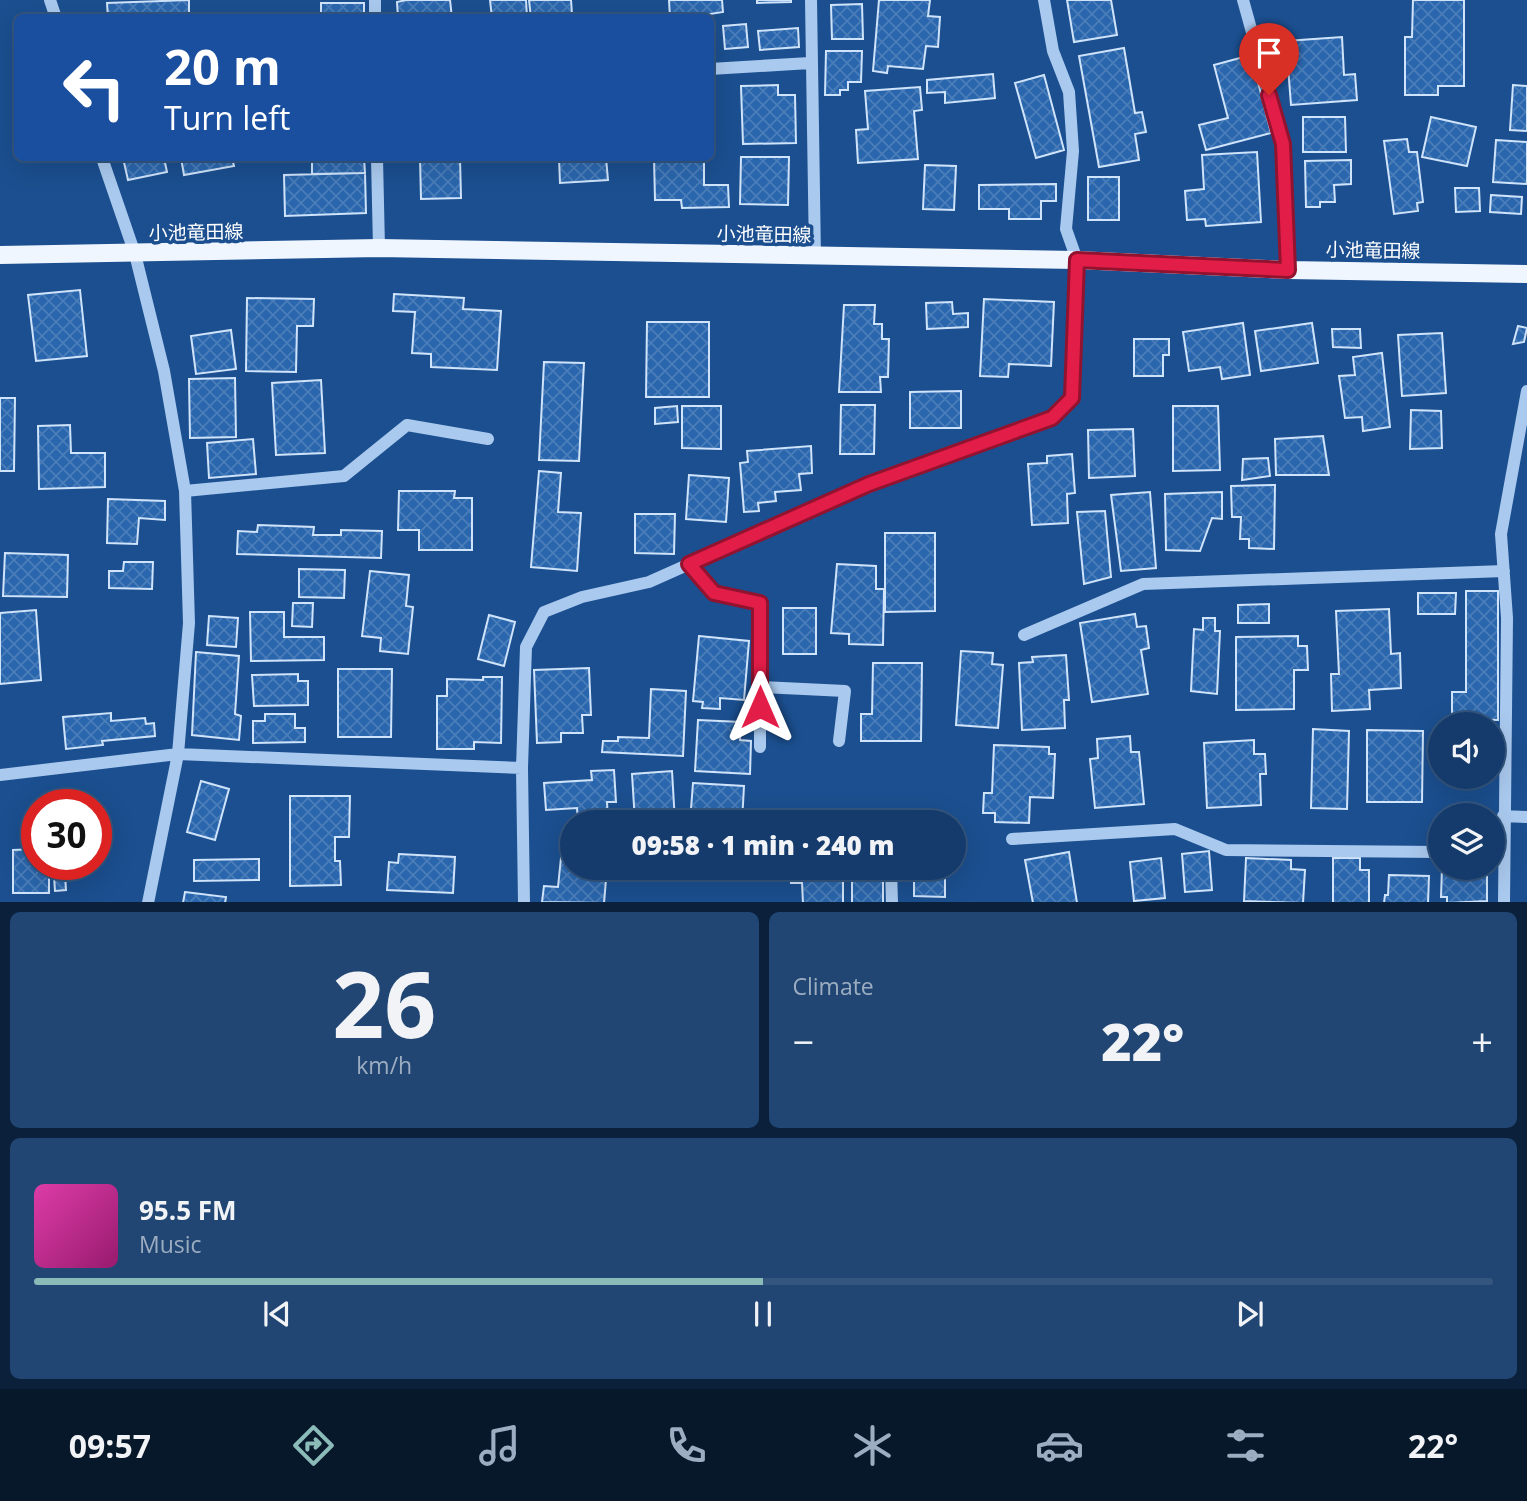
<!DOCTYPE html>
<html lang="en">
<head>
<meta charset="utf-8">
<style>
	body { margin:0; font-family:"Open Sans","Noto Sans JP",sans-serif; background:#214673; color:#f1f3f6; height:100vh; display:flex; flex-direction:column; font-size:26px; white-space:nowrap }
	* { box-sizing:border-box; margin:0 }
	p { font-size:23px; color:#9dadc1 }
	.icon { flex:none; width:38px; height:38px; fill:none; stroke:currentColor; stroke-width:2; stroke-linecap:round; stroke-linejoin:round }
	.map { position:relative; height:902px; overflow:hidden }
	.side { display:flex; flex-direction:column; gap:10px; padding:10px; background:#0b203b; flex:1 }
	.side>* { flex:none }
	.top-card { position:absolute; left:14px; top:14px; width:700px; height:147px; border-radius:10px; box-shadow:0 7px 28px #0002,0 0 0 2px #33557e; background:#1a4fa0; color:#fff; overflow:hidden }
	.controls { position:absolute; left:1428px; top:712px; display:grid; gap:14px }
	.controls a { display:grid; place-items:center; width:77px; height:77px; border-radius:50%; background:#143b6b; box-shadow:0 7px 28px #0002,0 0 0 2px #33557e; font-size:35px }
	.speed { position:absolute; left:21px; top:789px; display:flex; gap:14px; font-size:35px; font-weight:700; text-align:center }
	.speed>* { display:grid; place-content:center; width:91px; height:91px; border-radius:50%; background:#143b6b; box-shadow:0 7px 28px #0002,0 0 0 2px #33557e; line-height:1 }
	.speed .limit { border:10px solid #d22; background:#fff; color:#111 }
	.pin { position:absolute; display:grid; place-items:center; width:60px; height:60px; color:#fff; margin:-72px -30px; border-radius:50% 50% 50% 0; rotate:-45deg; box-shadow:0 0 7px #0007 }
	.pin .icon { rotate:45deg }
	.me { position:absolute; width:77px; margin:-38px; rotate:0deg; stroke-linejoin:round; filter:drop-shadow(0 0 5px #0008) }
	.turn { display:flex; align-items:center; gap:24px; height:147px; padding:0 35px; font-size:32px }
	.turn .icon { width:91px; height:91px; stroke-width:2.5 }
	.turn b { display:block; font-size:49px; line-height:60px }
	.big { font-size:52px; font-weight:800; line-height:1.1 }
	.side .widget { flex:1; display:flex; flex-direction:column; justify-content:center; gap:10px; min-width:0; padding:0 24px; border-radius:10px; background:#214673 }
	.side .dial { align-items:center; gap:0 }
	.dial b { font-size:91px; line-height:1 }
	.song { display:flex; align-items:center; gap:21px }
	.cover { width:84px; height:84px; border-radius:10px; background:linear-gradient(135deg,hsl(320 70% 55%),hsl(320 70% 35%)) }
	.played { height:7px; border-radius:4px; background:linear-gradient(90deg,#8bbbb9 50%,#33557e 50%) }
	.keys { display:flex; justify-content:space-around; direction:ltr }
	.heat { display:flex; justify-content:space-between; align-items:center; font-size:38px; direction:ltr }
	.side .tiles { flex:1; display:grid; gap:10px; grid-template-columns:1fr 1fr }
	.widget:last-child { grid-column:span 2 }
	.trip { position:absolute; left:560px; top:810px; width:406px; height:70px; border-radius:35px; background:#143b6b; box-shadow:0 7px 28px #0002,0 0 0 2px #33557e; font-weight:800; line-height:70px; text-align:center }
	.tab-bar { display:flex; height:112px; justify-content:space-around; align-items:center; background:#08182b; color:#9dadc1 }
	.tab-bar .icon { width:49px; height:49px }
	.tab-bar .selected { color:#8bbbb9 }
	.tab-bar b { font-size:32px; color:#f1f3f6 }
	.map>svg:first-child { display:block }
	.building { fill:url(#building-cross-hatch); stroke:#cfe3fa; stroke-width:2 }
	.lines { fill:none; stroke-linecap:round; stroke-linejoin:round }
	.minor { stroke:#a9c9ee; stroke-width:12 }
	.major { stroke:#f0f6ff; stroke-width:18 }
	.route-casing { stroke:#92132f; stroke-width:18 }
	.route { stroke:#e11d48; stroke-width:12 }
	.labels { text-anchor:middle; stroke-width:7; stroke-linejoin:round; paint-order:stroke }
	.street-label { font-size:19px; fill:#fff; stroke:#1b4f8f }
</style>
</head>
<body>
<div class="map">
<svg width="1527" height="903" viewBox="0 0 1527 903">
	<defs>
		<pattern id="building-cross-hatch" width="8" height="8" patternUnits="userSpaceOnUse" patternTransform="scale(1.75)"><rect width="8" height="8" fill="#2a66ad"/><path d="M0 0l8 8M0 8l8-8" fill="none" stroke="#4a7db9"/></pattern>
	</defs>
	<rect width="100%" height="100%" fill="#1b4f8f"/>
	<path class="building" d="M189,0V18H108L107,3Z
		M406,0H450L452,18H398L397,2Z
		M490,0H526L527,18H492Z
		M529,0H571L572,14H580L581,18H531Z
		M669,0H722L723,12L710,14V18H670Z
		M757,0H791V2L757,3Z
		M879,0H930L928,16L940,17L938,47L926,46L923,69L888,66L887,73L873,71Z
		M1067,0H1111L1117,35L1074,42Z
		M1413,0H1464V86H1438V95H1405V37H1412Z
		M321,3H364V18H321Z
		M862,4L863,39H832L831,5Z
		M746,24L748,47L725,49L723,26Z
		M798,28L799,47L760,50L758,31Z
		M1342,37L1344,75L1355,74L1357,100L1291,105L1286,41Z
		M1124,48L1135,113L1142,112L1146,132L1135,134L1139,160L1099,167L1079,56Z
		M826,51H862L861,82H848V90H840V95H825Z
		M1251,55L1271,133L1206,150L1199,125L1228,118L1214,65Z
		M993,74L995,98L945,103V92L927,93V80Z
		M1044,75L1064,150L1036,158L1015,83Z
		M778,85V95H795L796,143L743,144L741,86Z
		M1513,85L1527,86V131L1510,130Z
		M920,87L922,110L914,111L918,159L858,163L856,130L868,129L865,91Z
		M1303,117H1345L1346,152H1303Z
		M1431,117L1476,127L1467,166L1422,157Z
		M1407,139L1409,152H1417L1423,202L1417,203L1418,211L1394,214L1384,141Z
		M1496,140L1527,142V184L1493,182Z
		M1257,152L1261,222L1206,226L1205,219L1187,220L1185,191L1204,189L1202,155Z
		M741,157H789L788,205L740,204Z
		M123,158H164L167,172L128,180Z
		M181,158H232L234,166L184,175Z
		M312,158H364L365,173L312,174Z
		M420,158H460L461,198L421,199Z
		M559,158H606L608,180L560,183Z
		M654,158H704V185H728L729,207L682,208L681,200H655Z
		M1351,160V184L1334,185L1335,202H1320V207H1306L1305,161Z
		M925,165L956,166L954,210L923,209Z
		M365,173L366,213L285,216L284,175Z
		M1088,177H1119V220H1088Z
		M1056,184V201H1041V219H1009V209H979V185Z
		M1455,188H1479L1480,211L1456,212Z
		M1491,195L1522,197L1521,214L1490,212Z
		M80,290L87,356L36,361L28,295Z
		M394,294L464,298L463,309L501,311L497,370L431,367V354L412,353L415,312L393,311Z
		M247,298L314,299L313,326H297L296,372L246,371Z
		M984,299L1054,302L1051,366L1009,364L1008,377L980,376Z
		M952,302L953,314L968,313V327L927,329L926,303Z
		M844,305H875L874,324H882V339H889L888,377H880L881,392H839Z
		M647,322H709V397H646Z
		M1243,323L1250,375L1222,379L1220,367L1189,371L1183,332Z
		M1312,323L1318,363L1261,371L1255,331Z
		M1518,326L1527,328L1524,342L1513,344Z
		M1332,329H1360L1361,348L1333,347Z
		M231,330L236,369L196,374L191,336Z
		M1442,333L1446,393L1402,396L1398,335Z
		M1134,339H1169V355H1163V376H1134Z
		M1382,353L1390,427L1363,431L1362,417L1345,418L1339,376L1355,375L1353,357Z
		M544,362L584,363L579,461L539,460Z
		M235,378L236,437L190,438L189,379Z
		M321,380L325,453L276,455L272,383Z
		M961,391V428H910V392Z
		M0,398H15L14,471H0Z
		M841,405H875L874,454H840Z
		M677,406L678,422L655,424V408Z
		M682,406H721V449L682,448Z
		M1173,406H1218L1220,470L1173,471Z
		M1411,410L1441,411L1442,448L1410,449Z
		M70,425L71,453H105V487L39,489L38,426Z
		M1133,429L1135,476L1089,478L1088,430Z
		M1323,436L1329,475H1276L1275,439Z
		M253,439L256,474L209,478L207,443Z
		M811,446L812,473L799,474L801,490L775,492L776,501L758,503L759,511L744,512L740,463L748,462L747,451Z
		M1072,454L1075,493L1067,494L1068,523L1032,525L1028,464L1047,463V456Z
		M1268,458L1270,476L1242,480L1243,459Z
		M539,471L561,473L558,512L581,513L577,571L531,567Z
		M689,475L729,478L726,522L686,519Z
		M1275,485L1274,549L1249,548V539H1240L1241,517H1232L1231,486Z
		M399,491H455L454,498H472V550H419V530H398Z
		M1150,492L1156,568L1121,571L1111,495Z
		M1222,492V519L1212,518L1200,551L1166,550L1165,494Z
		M108,499L165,501V520L139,518L137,544L107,543Z
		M1105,511L1111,577L1084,584L1077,512Z
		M635,514H675L674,554L635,553Z
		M258,525L314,527L313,535H341V530L382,531L381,558L237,554L238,531L257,532Z
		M885,533H935V611L885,612Z
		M5,553L68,555L67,597L3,596Z
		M124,562H153L152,589L109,588V571H123Z
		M837,564L876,566V589H884L883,645L849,644V634L831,633Z
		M299,569L345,570L344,598L299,597Z
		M370,571L409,575L406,606L413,607L408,654L380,651L381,638L362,636Z
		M1466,591H1498V720L1452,719V692H1466Z
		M1418,593H1456L1455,614H1418Z
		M293,603H313L312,627L292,626Z
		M1269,604V623H1238V605Z
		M783,608H816V654H783Z
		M1389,609L1391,654L1400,653L1401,688L1369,690L1370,709L1332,711L1331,674H1339L1336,611Z
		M36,610L41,680L0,684V613Z
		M250,612H284V637H324V660L251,661Z
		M1135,614L1137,627L1146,626L1149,648L1141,650L1148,694L1092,702L1080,623Z
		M489,615L515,622L504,666L478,659Z
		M209,616L238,618L236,647L207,645Z
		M1203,618H1215V631H1220L1217,694L1191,691L1194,629L1203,630Z
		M699,636L749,641L744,700L720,698V709L702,708L703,702L693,701Z
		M1298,636V646H1307L1308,670H1294V709L1236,710V637Z
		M961,651L993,653L992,664L1003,665L998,728L956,725Z
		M196,652L239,656L235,714L241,716L239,740L192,735Z
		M1066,655L1069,700H1064L1065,728L1022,730L1019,663L1033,662L1032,657Z
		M873,663H922L921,741H861V714H872Z
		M589,668L591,715H582L583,733H561V742L537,743L534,670Z
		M338,669H392L391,737H338Z
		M298,674V681H308V705L254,706L252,675Z
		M483,677H502L501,743L474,742V749H437V696H447V679L483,680Z
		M651,689L686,691L683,756L602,752L603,741H618V737L649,738Z
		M111,713V721L145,718L146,724L154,723L155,736L102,741L103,745L66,749L63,717Z
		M265,714H295V728H305V742L253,743V721H265Z
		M698,720L741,722L740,740L751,741L750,774L695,771Z
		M1313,729L1349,731L1347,809L1311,808Z
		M1367,730L1423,731L1422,802H1367Z
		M1130,736L1131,752H1139L1144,804L1095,808L1090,759L1098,758L1097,739Z
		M1254,740V754H1265L1266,774H1260L1261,805L1207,808L1204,743Z
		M994,745L1049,747V754H1055L1053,798L1030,797L1029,823L995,822V813H983L984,793H992Z
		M614,770L616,802H607L608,822H578L577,808L546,810L544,783L592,780L591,771Z
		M672,771L675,822H635L632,774Z
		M201,781L229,789L215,840L187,832Z
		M693,783L744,786L742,822H690Z
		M290,796H350L349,837H335V861H340L341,885L290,886Z
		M562,848L572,849V868H607L604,903L542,902L544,886L558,887Z
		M37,849V864H49V893H13V850Z
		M1209,851L1212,890L1185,892L1182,854Z
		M1069,852L1077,903H1033L1025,860Z
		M399,854L455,857L453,893L387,890L389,862L398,863Z
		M1161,858L1165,898L1134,901L1130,862Z
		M1246,858L1291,860V869L1305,870L1303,903L1244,901Z
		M1333,858H1360V870H1369V903H1333Z
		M259,859V880L194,881V860Z
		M790,868H843V903H803L802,883H791Z
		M852,868H883V903H852Z
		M914,868H945V897L914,896Z
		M1442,868H1480V873H1487V901L1447,903V897H1441Z
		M65,875L66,890L55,891L54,876Z
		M1389,875L1429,876L1428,903H1384L1385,895H1388Z
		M185,892L226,897L225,903H183Z"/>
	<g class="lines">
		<path class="minor" d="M50,0L56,18
			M375,0V18
			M811,0L815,256
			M1243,0L1283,144L1288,270
			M710,69L810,63
			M102,158L135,254L164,371L185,491L189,623L178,754L148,903
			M377,158L379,248
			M185,491L344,476L407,425L488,439
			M689,564L714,593L760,603V747
			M1024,635L1143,584L1504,571
			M760,687L845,691L839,741
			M0,775L178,754L522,768
			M1503,816L1527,817
			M1012,839L1175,829L1226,850L1440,852
			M891,868L892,903
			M524,903L522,768L526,647L544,612L582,597L649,582L869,484L1052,418L1072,398L1077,260L1066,229L1073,151L1069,92L1053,51L1044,0
			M1504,903L1507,618L1501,534L1527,391"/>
		<path class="major" d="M0,255L379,248L1077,260L1288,270L1527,274"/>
	</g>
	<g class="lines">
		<g class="route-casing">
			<path id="route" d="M760,707V603L714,593L689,564L869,484L1052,418L1072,398L1077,260L1288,270L1283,144L1269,95"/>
		</g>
		<use href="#route" class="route"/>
	</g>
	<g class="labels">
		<g class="street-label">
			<text transform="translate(196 232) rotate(-1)" y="7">小池竜田線</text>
			<text transform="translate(764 234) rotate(1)" y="7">小池竜田線</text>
			<text transform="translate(1373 250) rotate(1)" y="7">小池竜田線</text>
		</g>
	</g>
</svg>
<div class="controls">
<a><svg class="icon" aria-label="sound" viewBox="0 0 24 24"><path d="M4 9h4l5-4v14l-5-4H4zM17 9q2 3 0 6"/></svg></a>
<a><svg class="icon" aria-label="layers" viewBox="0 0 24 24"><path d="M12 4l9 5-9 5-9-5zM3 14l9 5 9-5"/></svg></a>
</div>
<div class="speed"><div class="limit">30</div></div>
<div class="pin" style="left:1269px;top:95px;background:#d93025"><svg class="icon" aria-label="arrive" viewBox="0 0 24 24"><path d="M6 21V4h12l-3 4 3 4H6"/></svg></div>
<svg class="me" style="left:760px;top:707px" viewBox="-20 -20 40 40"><path d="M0-17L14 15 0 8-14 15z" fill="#e11d48" stroke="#fff" stroke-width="4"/></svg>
<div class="trip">09:58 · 1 min · 240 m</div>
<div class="top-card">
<div class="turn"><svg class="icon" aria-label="left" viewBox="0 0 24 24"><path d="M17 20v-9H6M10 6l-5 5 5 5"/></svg><div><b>20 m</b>Turn left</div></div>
</div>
</div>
<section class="side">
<div class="tiles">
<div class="widget dial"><b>26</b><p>km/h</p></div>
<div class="widget"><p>Climate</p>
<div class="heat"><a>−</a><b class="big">22°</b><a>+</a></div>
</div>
<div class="widget">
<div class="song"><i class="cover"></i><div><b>95.5 FM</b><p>Music</p></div></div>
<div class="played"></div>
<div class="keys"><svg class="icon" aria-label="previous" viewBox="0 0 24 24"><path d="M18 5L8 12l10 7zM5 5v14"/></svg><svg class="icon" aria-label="pause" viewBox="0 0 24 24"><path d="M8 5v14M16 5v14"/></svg><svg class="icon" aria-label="next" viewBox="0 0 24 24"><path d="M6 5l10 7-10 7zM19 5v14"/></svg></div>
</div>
</div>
</section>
<nav class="tab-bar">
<b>09:57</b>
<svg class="icon selected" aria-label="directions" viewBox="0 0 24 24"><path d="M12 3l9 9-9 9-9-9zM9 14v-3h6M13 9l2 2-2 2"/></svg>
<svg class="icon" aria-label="music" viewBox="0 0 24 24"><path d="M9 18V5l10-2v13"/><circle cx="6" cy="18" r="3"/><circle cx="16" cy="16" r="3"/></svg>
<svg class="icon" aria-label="phone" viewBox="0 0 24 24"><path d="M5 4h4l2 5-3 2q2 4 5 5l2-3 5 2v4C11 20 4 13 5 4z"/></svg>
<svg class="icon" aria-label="climate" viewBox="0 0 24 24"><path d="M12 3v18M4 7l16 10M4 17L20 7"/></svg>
<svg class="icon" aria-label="car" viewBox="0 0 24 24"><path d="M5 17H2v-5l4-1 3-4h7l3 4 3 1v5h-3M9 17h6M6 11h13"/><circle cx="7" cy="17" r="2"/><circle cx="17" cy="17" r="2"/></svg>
<svg class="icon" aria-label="filters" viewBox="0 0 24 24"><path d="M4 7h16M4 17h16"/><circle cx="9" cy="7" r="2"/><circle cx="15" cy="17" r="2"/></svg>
<b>22°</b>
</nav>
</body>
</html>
